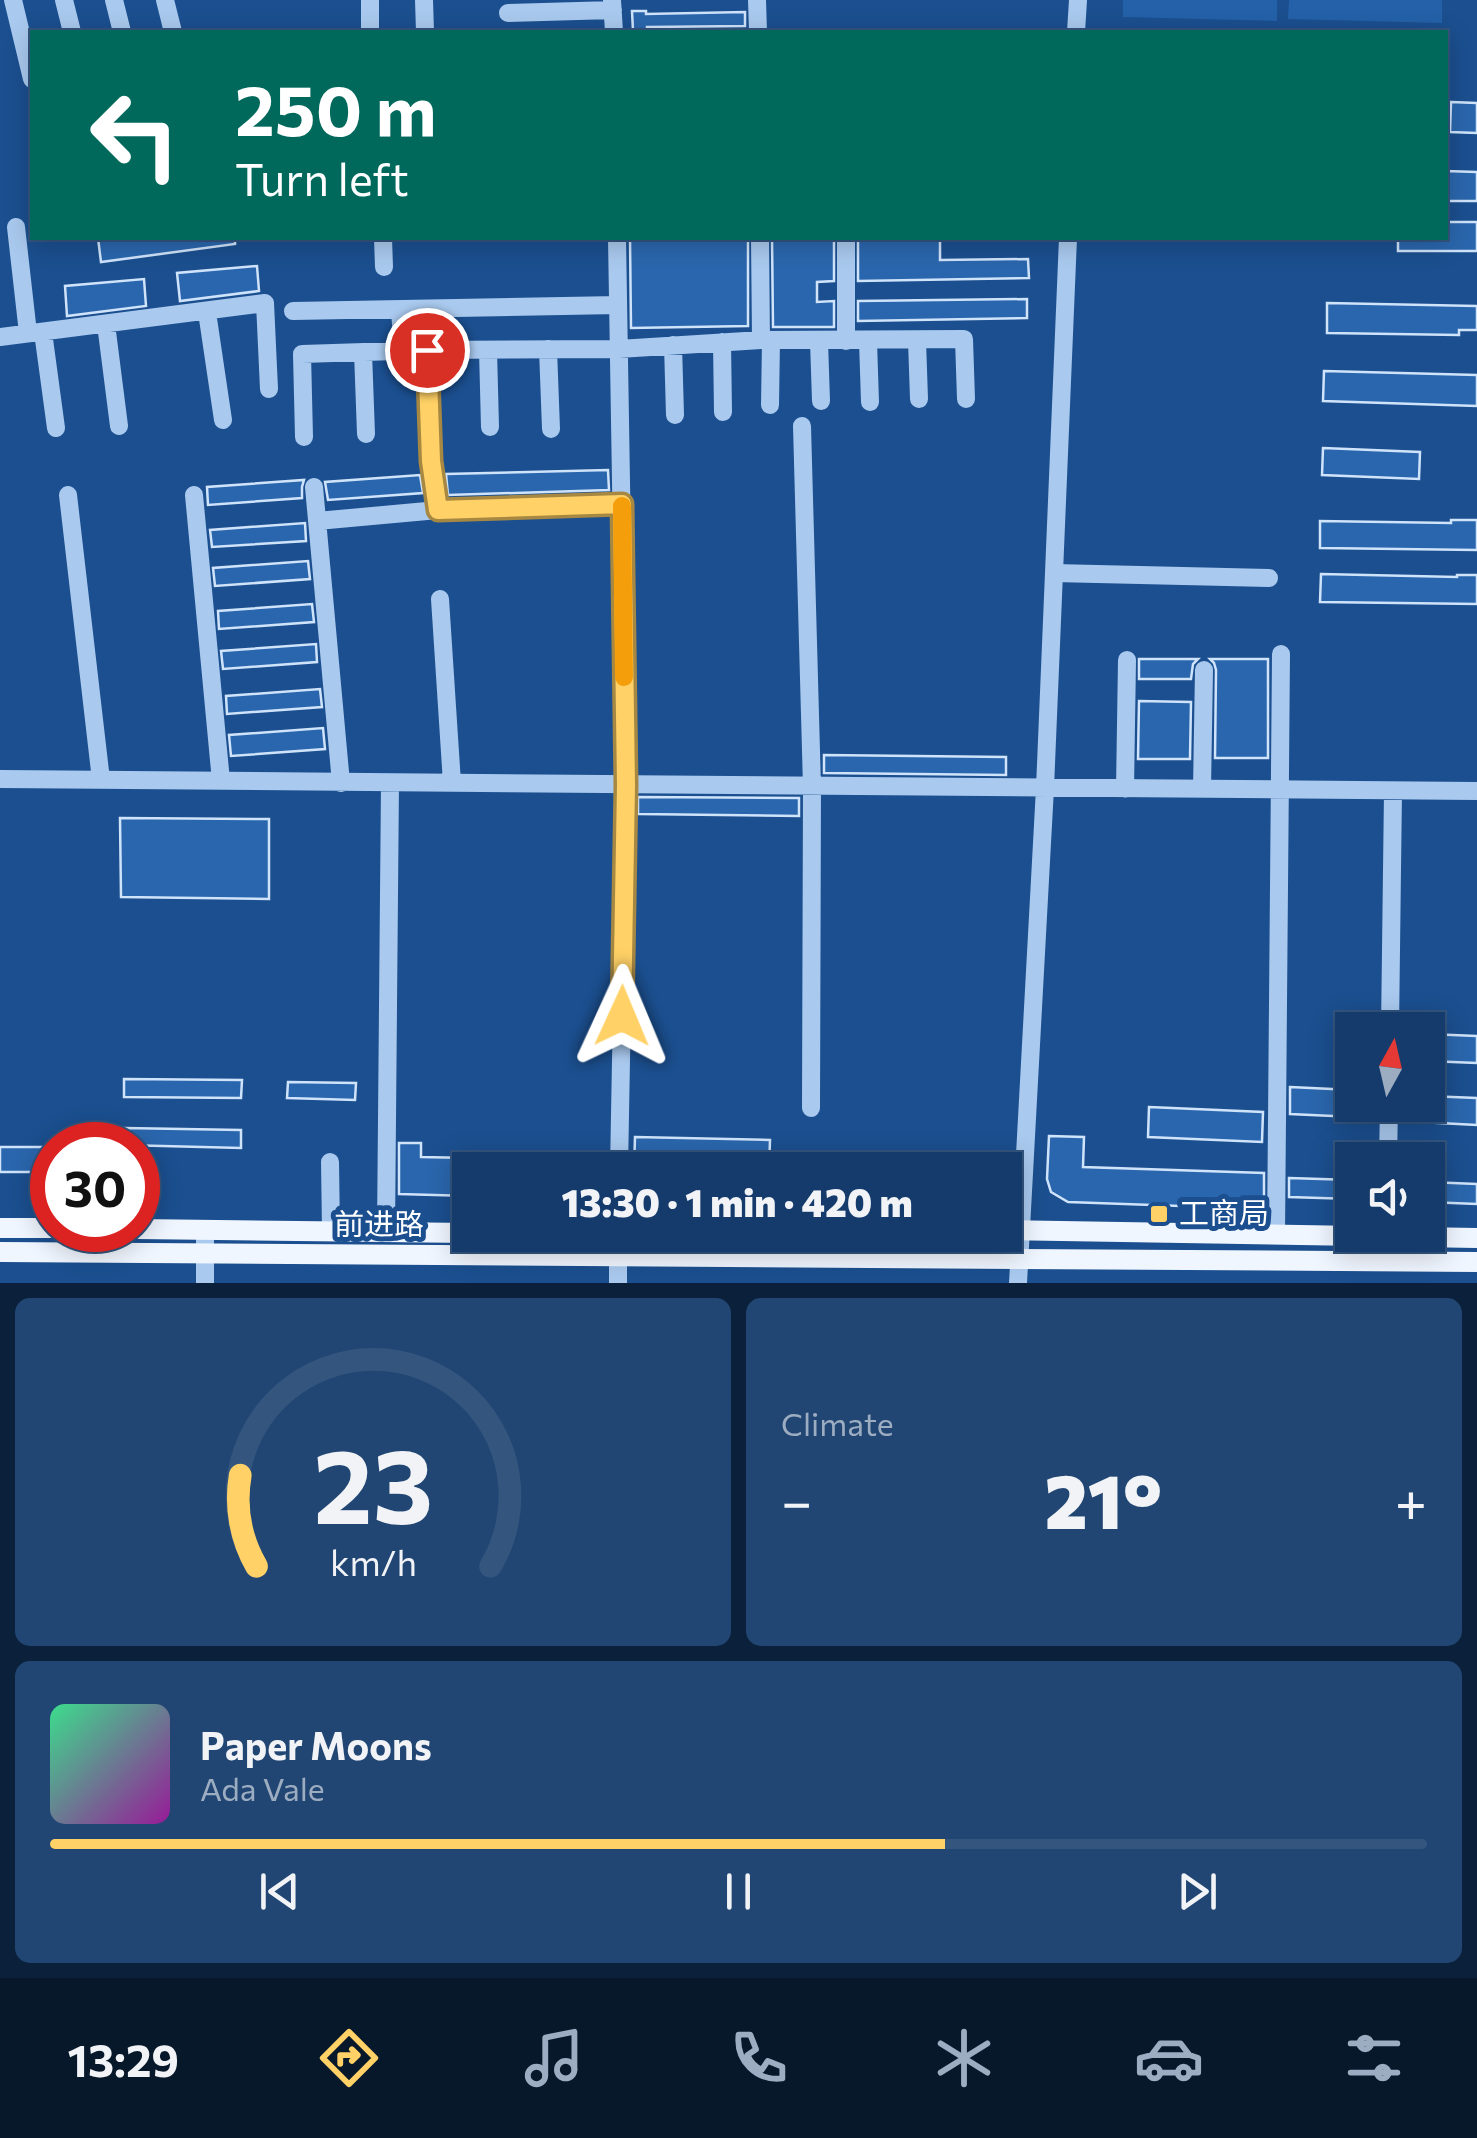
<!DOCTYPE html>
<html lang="en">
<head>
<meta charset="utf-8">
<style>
	body { margin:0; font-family:Commissioner,"Noto Sans SC",sans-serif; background:#214673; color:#f1f3f6; height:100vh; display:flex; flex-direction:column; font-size:38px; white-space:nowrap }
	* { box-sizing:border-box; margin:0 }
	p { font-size:32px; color:#9dadc1 }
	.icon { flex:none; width:55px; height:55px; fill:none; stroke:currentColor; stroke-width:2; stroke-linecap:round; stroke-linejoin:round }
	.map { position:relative; height:1283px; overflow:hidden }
	.sheet { display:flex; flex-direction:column; gap:15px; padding:15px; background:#0b203b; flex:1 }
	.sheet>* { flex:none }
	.guide { position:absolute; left:30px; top:30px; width:1418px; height:210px; border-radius:0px; box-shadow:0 5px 25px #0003,0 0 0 2px #33557e; background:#00695c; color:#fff; overflow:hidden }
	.needle { width:65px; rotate:8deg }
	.buttons { position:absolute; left:1335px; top:1012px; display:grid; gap:20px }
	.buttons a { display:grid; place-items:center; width:110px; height:110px; border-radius:0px; background:#143b6b; box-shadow:0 5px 25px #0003,0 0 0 2px #33557e; font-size:50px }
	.speed { position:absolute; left:30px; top:1122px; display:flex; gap:20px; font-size:50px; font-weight:700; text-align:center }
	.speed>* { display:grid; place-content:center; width:130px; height:130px; border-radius:50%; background:#143b6b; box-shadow:0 5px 25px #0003,0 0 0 2px #33557e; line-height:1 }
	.speed .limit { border:15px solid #d22; background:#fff; color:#111 }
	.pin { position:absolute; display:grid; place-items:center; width:85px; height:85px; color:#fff; margin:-42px; border:5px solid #fff; border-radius:50%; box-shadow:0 2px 10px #0007 }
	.me { position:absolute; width:110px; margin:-55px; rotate:1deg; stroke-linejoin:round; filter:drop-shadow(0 0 8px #0008) }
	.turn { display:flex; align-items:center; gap:35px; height:210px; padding:0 40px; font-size:45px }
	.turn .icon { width:130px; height:130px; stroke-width:2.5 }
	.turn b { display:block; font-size:70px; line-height:85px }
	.big { font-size:75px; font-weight:800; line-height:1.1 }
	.sheet .widget { flex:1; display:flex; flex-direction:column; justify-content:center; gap:15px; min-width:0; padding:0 35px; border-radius:15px; background:#214673 }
	.sheet .dial { align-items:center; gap:0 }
	.dial svg { height:260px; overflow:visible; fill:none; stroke:#33557e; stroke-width:7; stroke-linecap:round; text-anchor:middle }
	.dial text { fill:#f1f3f6; stroke:none }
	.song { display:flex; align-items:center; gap:30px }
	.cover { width:120px; height:120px; border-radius:15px; background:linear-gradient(135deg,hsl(150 70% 55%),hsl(300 70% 35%)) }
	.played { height:10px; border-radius:5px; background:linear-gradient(90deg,#ffd166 65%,#33557e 65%) }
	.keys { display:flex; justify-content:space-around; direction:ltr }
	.heat { display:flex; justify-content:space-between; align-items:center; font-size:55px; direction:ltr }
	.sheet .tiles { flex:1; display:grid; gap:15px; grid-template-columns:1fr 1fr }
	.widget:last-child { grid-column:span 2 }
	.trip { position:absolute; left:452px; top:1152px; width:570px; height:100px; border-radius:0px; background:#143b6b; box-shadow:0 5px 25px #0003,0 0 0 2px #33557e; font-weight:800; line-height:100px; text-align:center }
	.menu { display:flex; height:160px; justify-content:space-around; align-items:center; background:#08182b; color:#9dadc1 }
	.menu .icon { width:70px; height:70px }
	.menu .selected { color:#ffd166 }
	.menu b { font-size:45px; color:#f1f3f6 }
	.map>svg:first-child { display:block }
	.green { fill:#2461a8 }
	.building { fill:#2a66ad; stroke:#cfe3fa; stroke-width:2.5 }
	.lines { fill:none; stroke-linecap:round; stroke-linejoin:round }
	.minor { stroke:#a9c9ee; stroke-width:18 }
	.major { stroke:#f0f6ff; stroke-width:20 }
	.route-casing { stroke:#a68842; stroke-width:25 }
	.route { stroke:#ffd166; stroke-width:18 }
	.slow { stroke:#f59e0b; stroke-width:18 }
	.poi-dot { fill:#ffd166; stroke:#1b4f8f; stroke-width:4 }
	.labels { text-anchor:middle; stroke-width:10; stroke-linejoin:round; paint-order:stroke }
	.poi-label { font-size:30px; fill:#fff; stroke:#1b4f8f; text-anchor:start }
	.street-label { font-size:30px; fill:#fff; stroke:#1b4f8f }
</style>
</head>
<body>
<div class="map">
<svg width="1477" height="1283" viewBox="0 0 1477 1283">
	<rect width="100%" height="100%" fill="#1b4f8f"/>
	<path class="green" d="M1123,0H1277V21L1123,17Z
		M1289,0H1442V23L1288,19Z"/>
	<path class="building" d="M632,11H646V14L745,12V26L647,27V31H633Z
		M1451,102L1477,103V133L1450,132Z
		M1445,171L1477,172V201H1445Z
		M1445,222H1477V251H1398V238H1445Z
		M98,238H235V244L101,262Z
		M630,238H748V326L631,328Z
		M772,238H834V281L817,282V302L834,301V327H773Z
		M858,238H940V260L1028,259L1029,278L858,281Z
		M257,266L259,291L180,301L177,273Z
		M144,279L146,306L67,316L65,286Z
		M1027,299V318L858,321V301Z
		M1327,303L1477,306V330H1459V335L1327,333Z
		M1324,371L1477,375V406L1323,401Z
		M1323,448L1420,452L1419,479L1322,475Z
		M608,470L609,490L448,495L446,474Z
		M420,475L423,493L328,500L325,482Z
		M304,480L302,487V498L208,505L207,487Z
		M1451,520H1477V550L1320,548V521L1451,523Z
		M305,523L306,541L212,547L210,530Z
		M308,561L310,579L215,586L213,568Z
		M1321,574L1457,577V575H1477V604L1320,602Z
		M312,604L314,622L219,629L218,611Z
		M316,644L317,662L223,669L221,651Z
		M1139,659H1198L1193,664L1191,679H1139Z
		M1210,659H1268V758H1215L1216,670L1214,663Z
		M320,689L322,707L227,714L226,696Z
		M1139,701L1191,702L1190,759H1138Z
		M323,728L325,749L231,756L229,735Z
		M824,755L1006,757V775L824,773Z
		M638,797L799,798V816L638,814Z
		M120,818L269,819V899L121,897Z
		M1428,1034L1477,1036V1063L1428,1061Z
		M124,1079L242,1080L241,1098L124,1097Z
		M288,1082L356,1083L355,1100L287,1098Z
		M1290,1087L1352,1090V1105H1376V1118L1290,1114Z
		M1428,1096L1477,1098V1125L1401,1121V1105H1428Z
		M1149,1107L1263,1112L1262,1142L1148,1137Z
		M124,1128L241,1130V1148L123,1145Z
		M1049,1136L1084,1137L1083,1167L1264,1173V1209L1068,1202L1051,1192L1047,1179Z
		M635,1137L770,1140L769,1170H634Z
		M399,1143H421V1157L528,1159L527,1170H470V1196L399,1194Z
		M0,1147H52V1172H0Z
		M1289,1178L1352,1180V1199L1289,1197Z
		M1428,1182L1477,1184V1204L1428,1202Z"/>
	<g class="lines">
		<path class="minor" d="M13,0L32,79
			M64,0L72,32
			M114,0L122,32
			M165,0L173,32
			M370,0V32
			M424,0L425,32
			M612,0L614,32
			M757,0L758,32
			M508,13L613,10
			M1076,32L1078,0
			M16,227L28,333
			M383,238L384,267
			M617,238L626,785L619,1170
			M760,238L761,340
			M846,238V341
			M400,310L403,351
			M293,311L618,305
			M207,312L223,420
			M106,324L119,426
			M43,332L56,428
			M0,337L265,303L269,389
			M917,340L919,399
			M819,341L821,401
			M868,341L870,402
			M722,342L723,412
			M673,345L675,415
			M548,349L551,429
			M427,350L431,461L438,510
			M488,350L490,427
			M363,352L366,434
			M770,405L771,340
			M802,426L812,787L811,1108
			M304,437L302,354L427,350L619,349L761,340L964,339L966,399
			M314,487L341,783
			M68,495L101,780
			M194,495L221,781
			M317,521L438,510L622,505
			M1054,573L1269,578
			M440,599L452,783
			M0,779L1477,791
			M1125,789L1127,660
			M1202,789L1204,670
			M1390,1030L1393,791
			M1388,1160L1389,1105
			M330,1162L331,1231
			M386,1231L390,783
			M1276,1235L1281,654
			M205,1283V1240
			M618,1283V1235
			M1018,1283L1045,788L1068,238"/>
		<path class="major" d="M0,1228H52
			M138,1229L470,1233
			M1005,1230L1477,1238
			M0,1252L1477,1262"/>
	</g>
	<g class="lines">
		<g class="route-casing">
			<path id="route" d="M427,350L431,461L438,510L622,504L626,785L622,1016"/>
		</g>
		<use href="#route" class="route"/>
		<path class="slow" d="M622,506L624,677"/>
	</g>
	<rect class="poi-dot" x="1149" y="1204" width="20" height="20" rx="5"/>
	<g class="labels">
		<g class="poi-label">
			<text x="1179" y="1224">工商局</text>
		</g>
		<g class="street-label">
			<text x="379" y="1235">前进路</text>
		</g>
	</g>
</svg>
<div class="buttons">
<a><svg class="needle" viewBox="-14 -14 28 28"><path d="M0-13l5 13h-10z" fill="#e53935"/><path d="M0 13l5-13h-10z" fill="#9dadc1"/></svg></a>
<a><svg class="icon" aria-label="sound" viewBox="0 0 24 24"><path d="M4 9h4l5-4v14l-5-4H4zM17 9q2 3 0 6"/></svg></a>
</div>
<div class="speed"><div class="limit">30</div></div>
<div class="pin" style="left:427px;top:350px;background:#d93025"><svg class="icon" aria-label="arrive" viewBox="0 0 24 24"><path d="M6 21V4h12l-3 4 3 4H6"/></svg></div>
<svg class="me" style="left:622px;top:1016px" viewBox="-20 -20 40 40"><path d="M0-17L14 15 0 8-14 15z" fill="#ffd166" stroke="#fff" stroke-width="4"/></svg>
<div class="trip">13:30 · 1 min · 420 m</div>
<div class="guide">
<div class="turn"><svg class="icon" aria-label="left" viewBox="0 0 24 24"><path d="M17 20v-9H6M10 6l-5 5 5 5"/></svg><div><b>250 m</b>Turn left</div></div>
</div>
</div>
<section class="sheet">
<div class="tiles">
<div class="widget dial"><svg viewBox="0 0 100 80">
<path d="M14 69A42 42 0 1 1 86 69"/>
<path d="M14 69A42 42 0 0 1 9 41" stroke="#ffd166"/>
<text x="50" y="56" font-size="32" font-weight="700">23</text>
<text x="50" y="72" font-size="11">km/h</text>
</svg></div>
<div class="widget"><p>Climate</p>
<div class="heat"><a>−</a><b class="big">21°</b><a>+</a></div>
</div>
<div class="widget">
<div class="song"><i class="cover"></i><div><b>Paper Moons</b><p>Ada Vale</p></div></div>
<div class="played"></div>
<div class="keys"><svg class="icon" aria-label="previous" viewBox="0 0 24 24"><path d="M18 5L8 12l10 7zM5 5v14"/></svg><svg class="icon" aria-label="pause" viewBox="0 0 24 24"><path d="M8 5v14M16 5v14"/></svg><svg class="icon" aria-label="next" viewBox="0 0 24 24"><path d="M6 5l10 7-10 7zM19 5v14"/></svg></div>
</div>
</div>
</section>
<nav class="menu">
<b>13:29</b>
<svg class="icon selected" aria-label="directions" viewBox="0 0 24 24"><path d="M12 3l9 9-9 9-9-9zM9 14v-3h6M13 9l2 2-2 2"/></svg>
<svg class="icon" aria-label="music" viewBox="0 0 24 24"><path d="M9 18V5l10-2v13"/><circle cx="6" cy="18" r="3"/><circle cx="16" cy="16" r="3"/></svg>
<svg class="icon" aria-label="phone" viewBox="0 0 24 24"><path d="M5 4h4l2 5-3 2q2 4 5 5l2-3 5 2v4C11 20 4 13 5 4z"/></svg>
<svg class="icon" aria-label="climate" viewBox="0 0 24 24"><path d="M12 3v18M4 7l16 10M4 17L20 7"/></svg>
<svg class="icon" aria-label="car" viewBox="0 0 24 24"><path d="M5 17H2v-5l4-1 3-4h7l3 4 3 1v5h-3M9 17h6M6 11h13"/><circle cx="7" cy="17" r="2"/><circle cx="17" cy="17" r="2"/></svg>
<svg class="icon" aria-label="filters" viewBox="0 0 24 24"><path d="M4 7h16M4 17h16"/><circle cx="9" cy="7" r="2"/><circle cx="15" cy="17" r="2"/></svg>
</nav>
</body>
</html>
